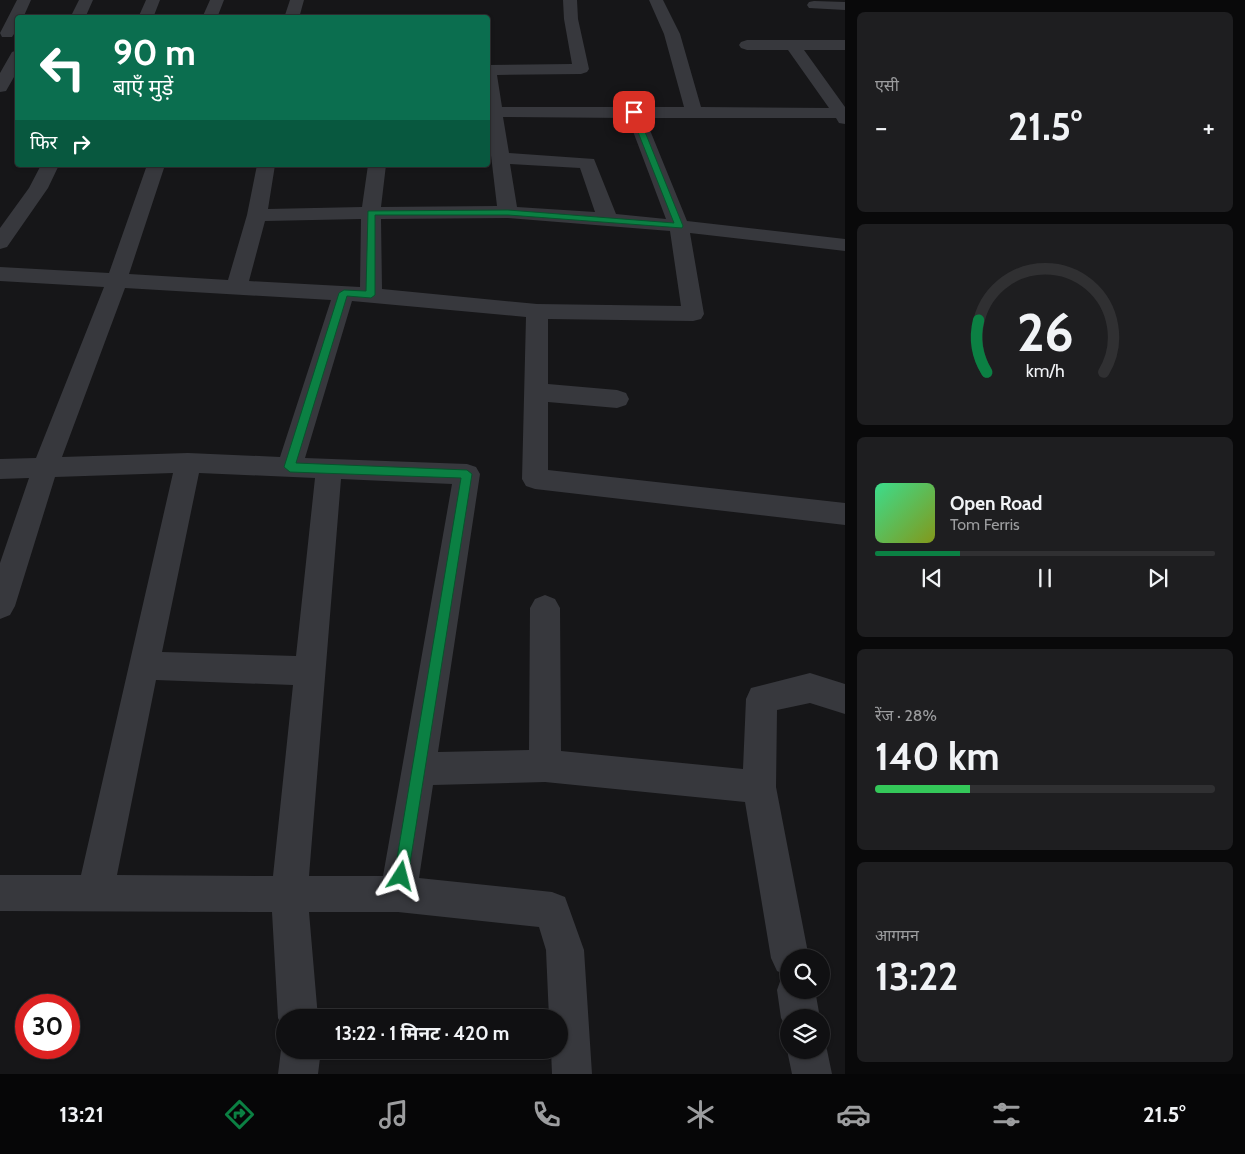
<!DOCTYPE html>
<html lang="hi">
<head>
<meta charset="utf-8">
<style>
	body { margin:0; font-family:Cabin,"Noto Sans Devanagari",sans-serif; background:#1e1e20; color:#f1f3f6; height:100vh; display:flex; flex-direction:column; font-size:19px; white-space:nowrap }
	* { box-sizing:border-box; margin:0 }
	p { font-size:16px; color:#9c9d9f }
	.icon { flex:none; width:28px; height:28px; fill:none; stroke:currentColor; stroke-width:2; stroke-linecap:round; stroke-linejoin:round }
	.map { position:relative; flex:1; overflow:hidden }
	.drawer { display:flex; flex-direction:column; gap:12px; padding:12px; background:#09090a; width:400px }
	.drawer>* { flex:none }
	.banner { position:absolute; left:15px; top:15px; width:475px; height:152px; border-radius:5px; box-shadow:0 1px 4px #0004,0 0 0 1px #303032; background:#0b6e4f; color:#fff; overflow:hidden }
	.fabs { position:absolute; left:780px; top:949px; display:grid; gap:10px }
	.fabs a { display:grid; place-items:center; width:50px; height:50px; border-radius:50%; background:#101012; box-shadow:0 1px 4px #0004,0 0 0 1px #303032; font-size:25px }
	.speed { position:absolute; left:15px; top:994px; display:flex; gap:10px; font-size:25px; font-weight:700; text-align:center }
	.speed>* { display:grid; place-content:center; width:65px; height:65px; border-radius:50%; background:#101012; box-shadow:0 1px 4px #0004,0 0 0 1px #303032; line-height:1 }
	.speed .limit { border:8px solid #d22; background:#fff; color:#111 }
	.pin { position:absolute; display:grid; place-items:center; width:42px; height:42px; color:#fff; margin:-21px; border-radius:10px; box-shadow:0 2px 8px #0006 }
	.me { position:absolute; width:55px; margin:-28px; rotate:9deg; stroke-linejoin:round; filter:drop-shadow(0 0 4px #0008) }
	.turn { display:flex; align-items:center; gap:18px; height:105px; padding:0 15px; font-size:22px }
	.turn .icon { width:65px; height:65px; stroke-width:2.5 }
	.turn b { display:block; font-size:35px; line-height:42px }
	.then { display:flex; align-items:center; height:48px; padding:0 15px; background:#0003; gap:10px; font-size:19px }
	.big { font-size:38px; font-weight:700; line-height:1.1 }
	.drawer .widget { flex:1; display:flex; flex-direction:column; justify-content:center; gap:8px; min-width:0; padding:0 18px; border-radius:8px; background:#1e1e20 }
	.drawer .dial { align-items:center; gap:0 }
	.dial svg { height:130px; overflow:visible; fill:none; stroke:#303032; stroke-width:7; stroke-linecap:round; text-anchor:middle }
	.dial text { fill:#f1f3f6; stroke:none }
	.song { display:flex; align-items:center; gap:15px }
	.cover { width:60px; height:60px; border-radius:8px; background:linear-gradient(135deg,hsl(150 70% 55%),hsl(70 70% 35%)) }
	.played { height:5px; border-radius:2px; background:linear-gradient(90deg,#0b8043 25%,#303032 25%) }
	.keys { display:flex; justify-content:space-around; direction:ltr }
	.heat { display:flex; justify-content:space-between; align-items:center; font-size:28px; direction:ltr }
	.charge { height:8px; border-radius:4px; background:linear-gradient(90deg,#34c759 28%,#303032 0) }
	.trip { position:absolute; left:276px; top:1009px; width:292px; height:50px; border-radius:25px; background:#101012; box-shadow:0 1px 4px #0004,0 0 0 1px #303032; font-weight:700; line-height:50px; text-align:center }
	.tabs { display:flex; height:80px; justify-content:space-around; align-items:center; background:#060607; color:#9c9d9f }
	.tabs .icon { width:35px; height:35px }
	.tabs .on { color:#0b8043 }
	.tabs b { font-size:22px; color:#f1f3f6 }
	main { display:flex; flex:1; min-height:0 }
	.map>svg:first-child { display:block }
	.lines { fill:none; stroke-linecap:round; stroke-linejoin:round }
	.minor { fill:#37383d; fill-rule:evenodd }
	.route { fill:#0b8043; stroke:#07532c }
</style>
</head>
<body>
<main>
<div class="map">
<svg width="845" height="1074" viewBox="0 0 845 1074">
	<rect width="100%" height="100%" fill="#161618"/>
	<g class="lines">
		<path class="minor" d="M17,0H31L23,18H18V28L12,37H2L0,33Z
			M79,0H93L85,18H70Z
			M146,0H160L153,18H138Z
			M210,0H224L217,18H202Z
			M290,0H304L299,18H284Z
			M563,0H577L578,19L589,69L587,72L581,74L497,75L502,107H684L664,34L649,0H663L680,34L701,107L829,108L788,50H747L741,48L739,45L741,42L747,40H845V50H804L845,107V124L839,123L836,118H645L687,221L845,239V251L690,233L704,314L701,319L693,321L548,319V384L617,390L626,393L629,399L626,405L617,408L548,402V470L845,503V525L535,489L526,486L522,479L526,317L352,301L305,458L467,464L476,467L480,474L438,752L529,750L530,608L535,599L545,595L555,599L560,608L561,751L743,769L746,699L751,688L810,673L845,684V714L810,703L777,710L776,787L809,958H789V990H815L820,1018H789V1033L781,1018L777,990L782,976L786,975L777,971L771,958L745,802L545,782L433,785L419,878L552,892L565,897L584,950L592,1074H552L551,1050H560V1018H549L546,950L539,927L398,912H309L318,1018H285V1032L278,1018L272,912L0,911V875H81L173,473L55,477L15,606L10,615L0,619V563L29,478L0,479V459L36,458L104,287L0,281V267L109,273L147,165H165L129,274L228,280L247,215L257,165H275L268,209L362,207L368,165H386L381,207L497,206L488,130V65L572,64L564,19ZM503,117L628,118L666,219L616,214L594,159L509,153ZM510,164L580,168L595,212L517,207ZM508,218L670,231L681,306L537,304L382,289L381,219ZM361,219L360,287L249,281L265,221ZM125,288L331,300L280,457L188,453L62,457ZM199,473L315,478L296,656L162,652ZM341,479L452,484L383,876H309ZM156,680L293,685L273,876L117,875Z
			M814,1L845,2V10L809,8L807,5L809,2Z
			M18,50V70L6,91L0,92V73L12,52Z
			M41,165H59L48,188L7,247L0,249V228L29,188Z
			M821,1036L827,1050L832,1074H792L787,1050L789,1046V1050H821Z
			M285,1040V1050H321L318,1074H278L281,1050Z"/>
	</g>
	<path class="route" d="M634,109L637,112L683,226L682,228L508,215H375V295L371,298L347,296L296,463L467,470L472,474L408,876L406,882L401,884L396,882L394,876L461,478L290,472L284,467L339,293L344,290L366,291L368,211L508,210L674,223L630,112Z"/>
</svg>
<div class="fabs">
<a><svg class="icon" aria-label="search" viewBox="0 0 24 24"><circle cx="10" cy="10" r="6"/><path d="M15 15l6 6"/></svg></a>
<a><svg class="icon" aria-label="layers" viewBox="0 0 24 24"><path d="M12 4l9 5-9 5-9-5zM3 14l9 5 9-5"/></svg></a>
</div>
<div class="speed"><div class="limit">30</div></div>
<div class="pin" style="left:634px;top:112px;background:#d93025"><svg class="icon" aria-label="arrive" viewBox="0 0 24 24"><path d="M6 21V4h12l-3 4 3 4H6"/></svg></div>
<svg class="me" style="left:401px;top:876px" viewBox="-20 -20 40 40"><path d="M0-17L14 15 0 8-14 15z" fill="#0b8043" stroke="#fff" stroke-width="4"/></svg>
<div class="trip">13:22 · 1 मिनट · 420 m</div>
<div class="banner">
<div class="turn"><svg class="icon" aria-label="left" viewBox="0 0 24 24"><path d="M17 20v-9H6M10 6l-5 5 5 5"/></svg><div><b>90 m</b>बाएँ मुड़ें</div></div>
<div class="then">फिर<svg class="icon" aria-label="right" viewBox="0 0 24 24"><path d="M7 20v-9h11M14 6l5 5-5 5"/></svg></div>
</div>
</div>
<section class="drawer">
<div class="widget"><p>एसी</p>
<div class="heat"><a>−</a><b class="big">21.5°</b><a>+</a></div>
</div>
<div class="widget dial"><svg viewBox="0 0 100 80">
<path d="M14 69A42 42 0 1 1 86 69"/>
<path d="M14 69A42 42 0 0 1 9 37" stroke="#0b8043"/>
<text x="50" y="56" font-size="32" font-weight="700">26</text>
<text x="50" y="72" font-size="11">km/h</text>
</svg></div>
<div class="widget">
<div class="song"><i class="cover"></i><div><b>Open Road</b><p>Tom Ferris</p></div></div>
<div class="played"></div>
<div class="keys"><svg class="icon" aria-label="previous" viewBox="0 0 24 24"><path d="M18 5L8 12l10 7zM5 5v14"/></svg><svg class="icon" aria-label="pause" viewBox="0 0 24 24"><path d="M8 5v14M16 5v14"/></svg><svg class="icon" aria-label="next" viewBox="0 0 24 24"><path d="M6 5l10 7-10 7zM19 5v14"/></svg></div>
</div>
<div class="widget"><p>रेंज · 28%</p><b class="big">140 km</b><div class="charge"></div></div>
<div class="widget"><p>आगमन</p><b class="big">13:22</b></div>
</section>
</main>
<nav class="tabs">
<b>13:21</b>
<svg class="icon on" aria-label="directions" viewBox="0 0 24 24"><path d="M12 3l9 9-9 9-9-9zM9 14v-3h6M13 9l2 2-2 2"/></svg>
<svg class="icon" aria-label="music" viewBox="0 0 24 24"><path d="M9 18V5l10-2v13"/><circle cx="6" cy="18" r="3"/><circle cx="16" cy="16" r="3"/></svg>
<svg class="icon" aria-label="phone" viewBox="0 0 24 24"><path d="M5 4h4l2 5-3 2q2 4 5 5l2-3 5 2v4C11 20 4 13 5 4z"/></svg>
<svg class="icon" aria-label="climate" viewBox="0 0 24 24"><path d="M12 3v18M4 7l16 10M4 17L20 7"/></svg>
<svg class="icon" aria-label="car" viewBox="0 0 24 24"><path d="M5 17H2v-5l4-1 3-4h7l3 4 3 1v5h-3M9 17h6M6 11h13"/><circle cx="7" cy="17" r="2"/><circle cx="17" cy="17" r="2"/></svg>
<svg class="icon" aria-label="filters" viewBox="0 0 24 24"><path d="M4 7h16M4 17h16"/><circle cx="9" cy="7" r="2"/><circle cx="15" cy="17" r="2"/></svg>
<b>21.5°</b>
</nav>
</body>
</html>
